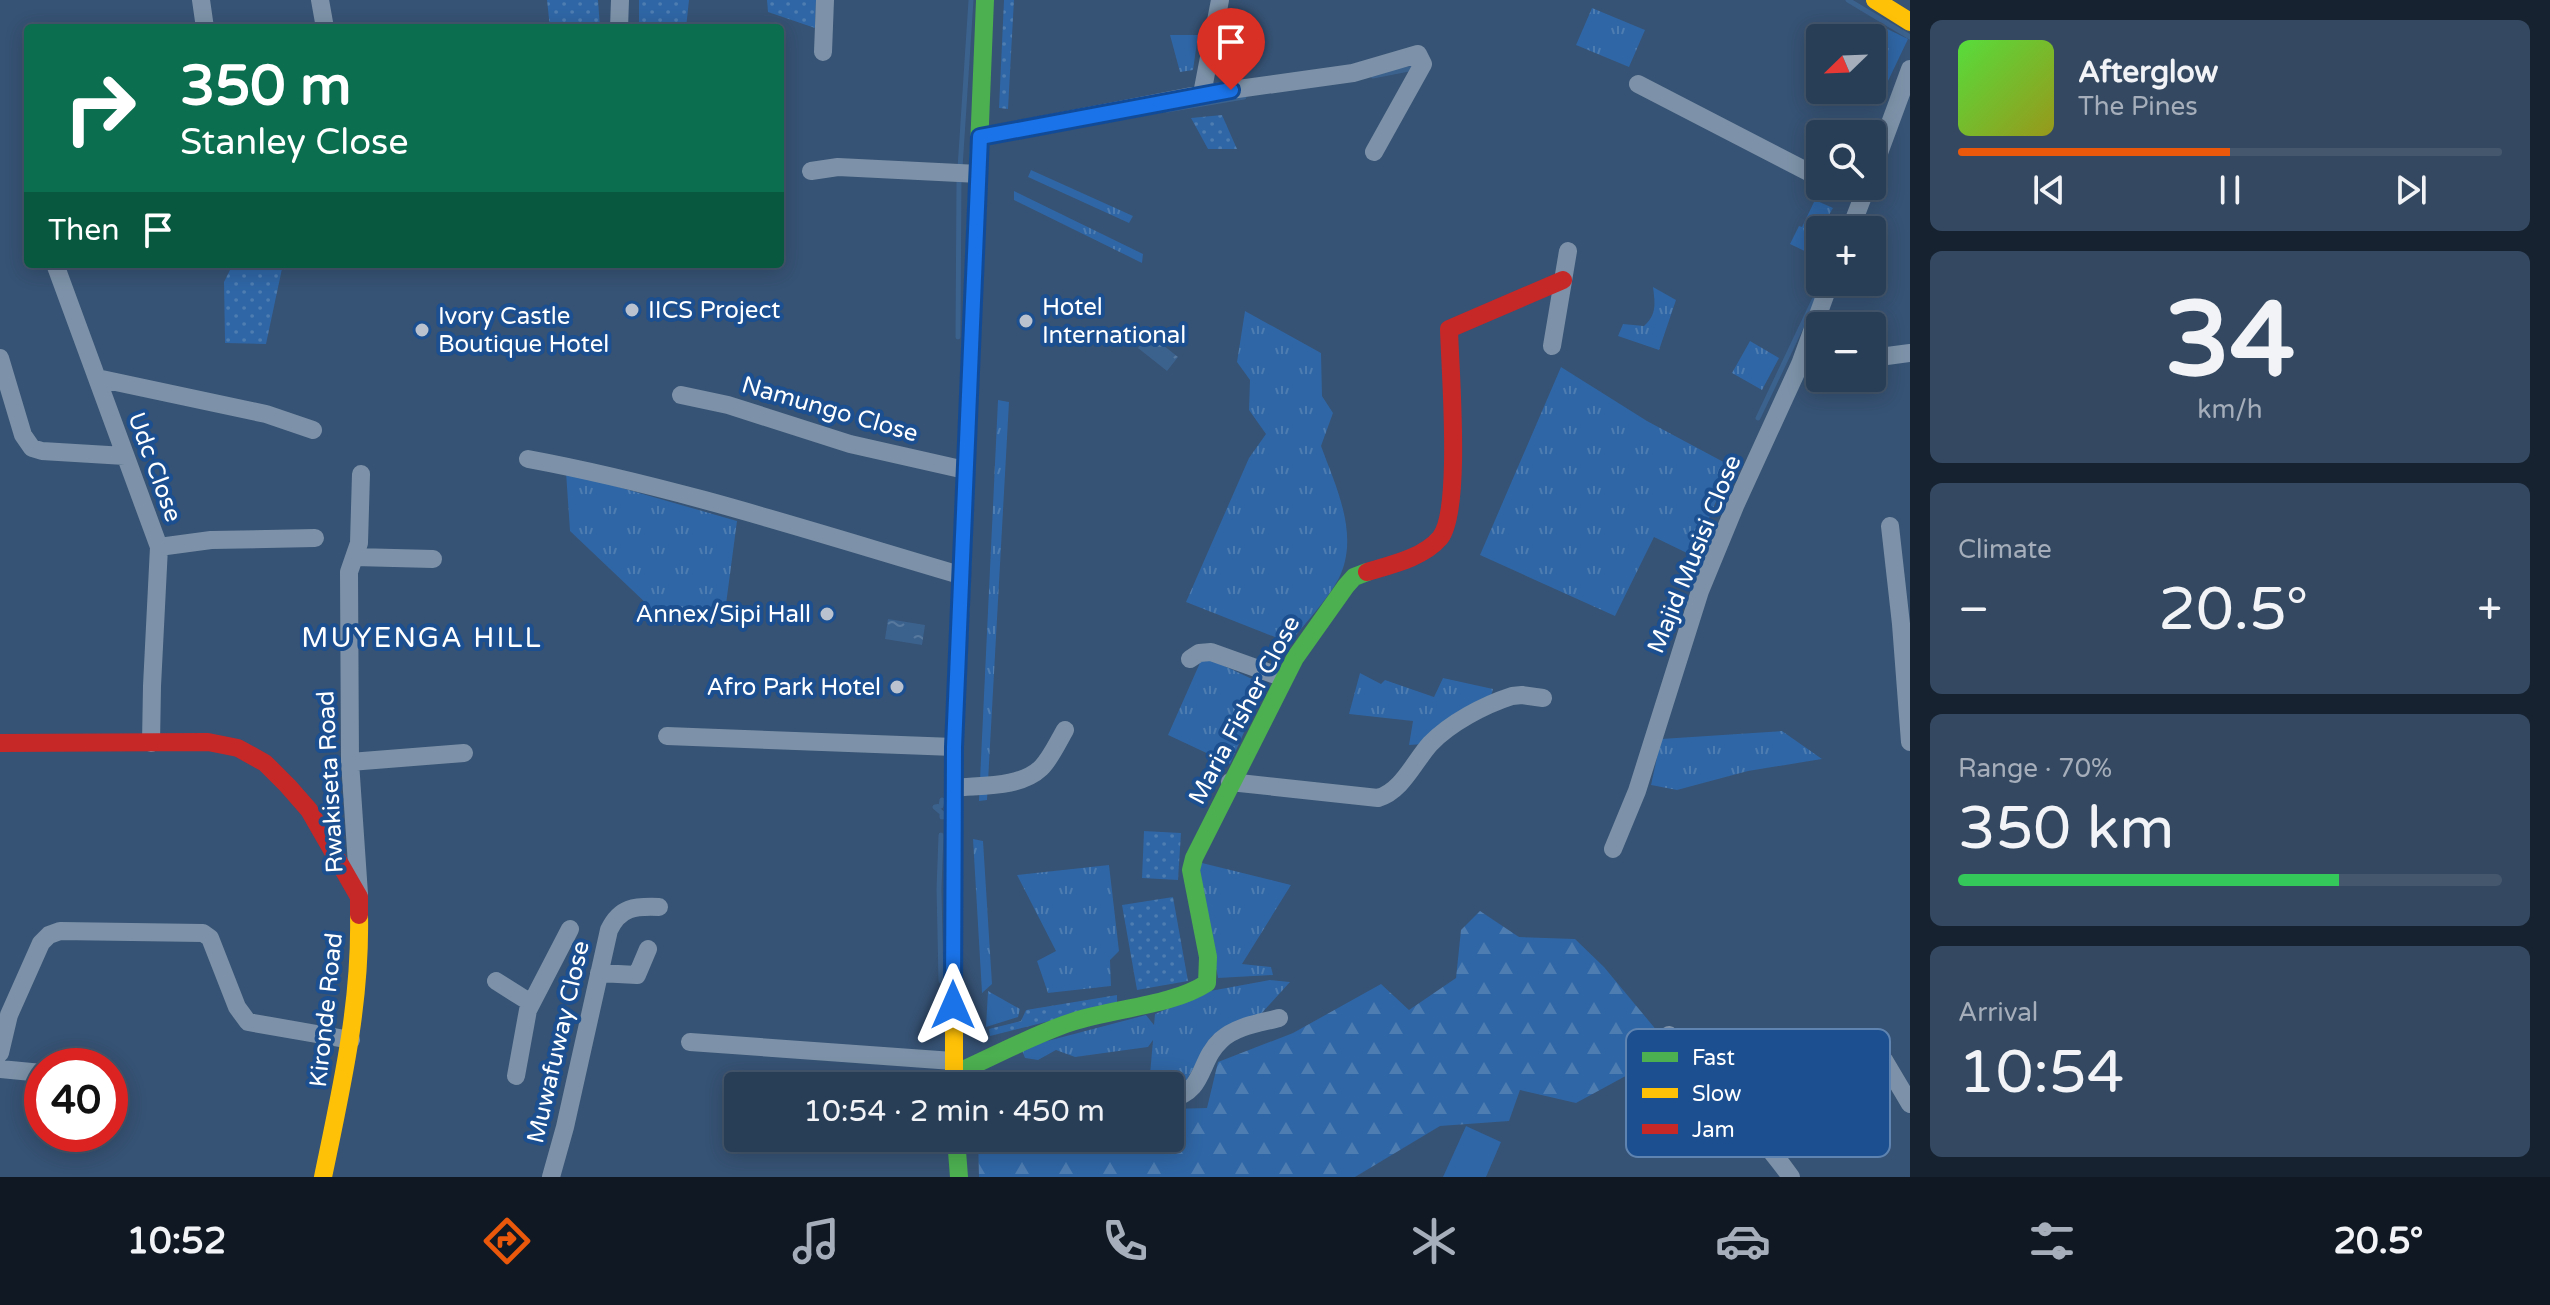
<!DOCTYPE html>
<html lang="en">
<head>
<meta charset="utf-8">
<style>
	body { margin:0; font-family:"Varela Round",sans-serif; background:#344961; color:#f1f3f6; height:100vh; display:flex; flex-direction:column; font-size:30px; white-space:nowrap }
	* { box-sizing:border-box; margin:0 }
	p { font-size:26px; color:#a5aeba }
	.icon { flex:none; width:44px; height:44px; fill:none; stroke:currentColor; stroke-width:2; stroke-linecap:round; stroke-linejoin:round }
	.map { position:relative; flex:1; overflow:hidden }
	.panel { display:flex; flex-direction:column; gap:20px; padding:20px; background:#162230; width:640px }
	.panel>* { flex:none }
	.guide { position:absolute; left:24px; top:24px; width:760px; height:244px; border-radius:8px; box-shadow:0 4px 20px #0003,0 0 0 2px #44576d; background:#0b6e4f; color:#fff; overflow:hidden }
	.needle { width:52px; rotate:247deg }
	.controls { position:absolute; left:1806px; top:24px; display:grid; gap:16px }
	.controls a { display:grid; place-items:center; width:80px; height:80px; border-radius:8px; background:#283e57; box-shadow:0 4px 20px #0003,0 0 0 2px #44576d; font-size:40px }
	.speed { position:absolute; left:24px; top:1048px; display:flex; gap:16px; font-size:40px; font-weight:700; text-align:center }
	.speed>* { display:grid; place-content:center; width:104px; height:104px; border-radius:50%; background:#283e57; box-shadow:0 4px 20px #0003,0 0 0 2px #44576d; line-height:1 }
	.speed .limit { border:12px solid #d22; background:#fff; color:#111 }
	.pin { position:absolute; display:grid; place-items:center; width:68px; height:68px; color:#fff; margin:-82px -34px; border-radius:50% 50% 50% 0; rotate:-45deg; box-shadow:0 0 8px #0007 }
	.pin .icon { rotate:45deg }
	.me { position:absolute; width:88px; margin:-44px; rotate:0deg; stroke-linejoin:round; filter:drop-shadow(0 0 6px #0008) }
	.turn { display:flex; align-items:center; gap:28px; height:168px; padding:0 24px; font-size:36px }
	.turn .icon { width:104px; height:104px; stroke-width:2.5 }
	.turn b { display:block; font-size:56px; line-height:68px }
	.then { display:flex; align-items:center; height:76px; padding:0 24px; background:#0003; gap:16px; font-size:30px }
	.big { font-size:60px; font-weight:600; line-height:1.1 }
	.panel .card { flex:1; display:flex; flex-direction:column; justify-content:center; gap:12px; min-width:0; padding:0 28px; border-radius:12px; background:#344961 }
	.panel .dial { align-items:center; gap:0 }
	.dial b { font-size:104px; line-height:1 }
	.song { display:flex; align-items:center; gap:24px }
	.cover { width:96px; height:96px; border-radius:12px; background:linear-gradient(135deg,hsl(110 70% 55%),hsl(60 70% 35%)) }
	.played { height:8px; border-radius:4px; background:linear-gradient(90deg,#ea580c 50%,#44576d 50%) }
	.keys { display:flex; justify-content:space-around; direction:ltr }
	.heat { display:flex; justify-content:space-between; align-items:center; font-size:44px; direction:ltr }
	.charge { height:12px; border-radius:6px; background:linear-gradient(90deg,#34c759 70%,#44576d 0) }
	.trip { position:absolute; left:724px; top:1072px; width:460px; height:80px; border-radius:8px; background:#283e57; box-shadow:0 4px 20px #0003,0 0 0 2px #44576d; font-weight:600; line-height:80px; text-align:center }
	.dock { display:flex; height:128px; justify-content:space-around; align-items:center; background:#101923; color:#a5aeba }
	.dock .icon { width:56px; height:56px }
	.dock .active { color:#ea580c }
	.dock b { font-size:36px; color:#f1f3f6 }
	main { display:flex; flex:1; min-height:0 }
	.map>svg:first-child { display:block }
	.grass { fill:url(#grass-tufts) }
	.forest { fill:url(#forest-firs) }
	.garden { fill:url(#garden-dots) }
	.pitch { fill:#2f66a5 }
	.water { fill:url(#water-ripples) }
	.lines { fill:none; stroke-linecap:round; stroke-linejoin:round }
	.stream { stroke:#3b618d; stroke-width:5 }
	.street { stroke:#7d92a8; stroke-width:18 }
	.fast { stroke:#4caf50; stroke-width:18 }
	.slow { stroke:#ffc107; stroke-width:18 }
	.jam { stroke:#c62828; stroke-width:18 }
	.route-casing { stroke:#114b97; stroke-width:20 }
	.route { stroke:#1a73e8; stroke-width:14 }
	.poi-dot { fill:#b9c2ce; stroke:#1b4f8f; stroke-width:3 }
	.labels { text-anchor:middle; stroke-width:8; stroke-linejoin:round; paint-order:stroke }
	.poi-label { font-size:24px; fill:#fff; stroke:#1b4f8f; text-anchor:start }
	.street-label { font-size:24px; fill:#fff; stroke:#1b4f8f }
	.quarter-label { font-size:28px; letter-spacing:2px; fill:#fff; stroke:#1b4f8f }
	.key { fill:#1b4f8f; stroke:#5f84b1; stroke-width:2 }
	.key-label { font-size:22px; fill:#fff }
</style>
</head>
<body>
<main>
<div class="map">
<svg width="1910" height="1177" viewBox="0 0 1910 1177">
	<defs>
		<pattern id="grass-tufts" width="24" height="20" patternUnits="userSpaceOnUse" patternTransform="scale(2)"><rect width="24" height="20" fill="#2f66a5"/><path d="M3 7l-1-3M5 7V3M7 7l1-3M15 17l-1-3M17 17v-4M19 17l1-3" fill="none" stroke="#4e7db2"/></pattern>
		<pattern id="forest-firs" width="22" height="20" patternUnits="userSpaceOnUse" patternTransform="scale(2)"><rect width="22" height="20" fill="#2f66a5"/><path d="M5 1l3.5 6h-7zM16 11l3.5 6h-7z" fill="#4e7db2"/></pattern>
		<pattern id="garden-dots" width="8" height="8" patternUnits="userSpaceOnUse" patternTransform="scale(2)"><rect width="8" height="8" fill="#2f66a5"/><path d="M2 2h.1M6 6h.1" fill="none" stroke="#4e7db2" stroke-width="1.8" stroke-linecap="round"/></pattern>
		<pattern id="water-ripples" width="26" height="14" patternUnits="userSpaceOnUse" patternTransform="scale(2)"><rect width="26" height="14" fill="#3b618d"/><path d="M2 4q2-2 4 0t4 0M15 11q2-2 4 0t4 0" fill="none" stroke="#58799e"/></pattern>
	</defs>
	<rect width="100%" height="100%" fill="#365274"/>
	<path class="grass" d="M1592,8L1645,30L1629,67L1576,45Z
		M1877,24L1908,39L1887,83L1872,76L1870,38Z
		M1170,35H1198L1193,70L1180,72Z
		M1031,170L1133,216L1129,223L1028,177Z
		M1014,191L1143,254L1142,263L1014,200Z
		M1815,200L1833,208L1820,230L1811,254L1790,244L1799,226L1802,227Z
		M1653,287L1676,300L1659,350L1618,336L1623,324L1644,326C1657,315 1655,303 1653,287Z
		M1245,311L1321,353L1322,396L1333,413L1321,446C1336,487 1360,535 1339,578C1328,599 1305,623 1290,643L1186,602L1249,458L1266,434L1249,410L1250,380L1237,362Z
		M1750,341L1779,358L1762,390L1732,373Z
		M1561,367L1647,421L1731,466L1693,556L1654,537L1615,616L1480,555Z
		M998,400L1009,402L987,800L979,801Z
		M566,472L737,521L725,612L670,626L570,531Z
		M1203,656L1265,685L1230,764L1168,735Z
		M1360,673L1381,684L1385,680L1434,697L1443,678L1493,689L1490,699L1424,744L1409,745L1413,721L1349,714Z
		M1782,731L1822,759L1748,771L1677,790L1651,785L1661,739Z
		M973,839L983,841L992,984L982,993Z
		M1198,862L1291,885L1242,964L1271,967L1273,975L1218,978Z
		M1109,865L1119,951L1110,960L1111,986L1048,993L1037,961L1056,951L1017,875Z
		M1270,980L1290,982L1261,1014L1212,1036L1182,1088L1170,1090V1086H1149L1153,1040L1148,1047L1075,1057L1056,1050L1038,1060L1025,1058L1021,1048L1146,1015L1154,1025L1155,1014L1210,991Z
		M988,991L1020,1009L1018,1017L986,1027Z"/>
	<path class="forest" d="M1480,911L1519,937L1575,939L1604,967L1663,1038L1633,1072L1576,1103L1520,1090L1509,1121L1440,1126L1355,1177H979L978,1138H1170V1109L1207,1108L1218,1062L1293,1033L1381,984L1409,1010L1456,978L1461,930Z"/>
	<path class="garden" d="M547,0H598L600,28H550Z
		M639,0H689L686,28H639Z
		M767,0H816L815,28L768,12Z
		M1004,0H1014L1008,109L999,108Z
		M1222,115L1237,149H1208L1191,118Z
		M233,264H283L266,344L225,343L224,282Z
		M1144,831L1181,833L1178,880L1142,878Z
		M1173,897L1188,981L1137,990L1122,905Z
		M1117,995V1004L990,1036L989,1029L1021,1021L1026,1010Z"/>
	<path class="pitch" d="M1466,1126L1501,1142L1486,1177H1443Z"/>
	<path class="water" d="M1149,334L1178,357L1167,371L1138,348Z
		M888,619L925,625L922,645L885,639Z"/>
	<g class="lines">
		<path class="stream" d="M1848,0L1910,37
			M1373,76L1414,68
			M1167,110L1244,97
			M960,168L971,0
			M958,337L959,178
			M1758,418L1814,300
			M942,800L941,806L935,807L942,813V817
			M941,981L939,889L941,835"/>
		<path class="street" d="M201,0L205,28
			M320,0L325,28
			M619,28L620,0
			M823,52L825,0
			M1638,84L1820,178
			M1202,94L1220,0
			M980,137L1202,94L1353,73L1418,54L1423,64L1374,152
			M811,171L838,167L979,174
			M1872,172L1910,69
			M1839,186L1863,197
			M1850,230L1867,186
			M55,264L159,547L152,686L151,743
			M1552,346L1568,251
			M0,358L23,435L32,448L42,451L125,456
			M1872,358L1910,353
			M97,378L266,414L313,430
			M681,395L728,405L850,444L965,470
			M528,459C674,486 817,533 960,575
			M1890,526L1901,624L1910,742
			M159,547L211,540L315,538
			M355,557L433,559
			M1190,659L1199,653L1211,652L1284,678
			M667,736L954,747
			M350,762L464,753
			M1230,782L1378,798C1402,791 1414,762 1430,744C1450,723 1484,705 1512,696L1522,695L1543,698
			M954,788C981,785 1020,788 1041,768C1051,758 1058,742 1065,730
			M1613,849L1637,791L1700,591L1735,506L1800,364L1830,282
			M359,894L350,762L349,572L359,543L361,474
			M599,973L637,975L648,949
			M496,981L531,1003
			M1669,1035C1709,1083 1754,1126 1791,1177
			M690,1042L953,1061
			M0,1053L9,1015L41,943L49,935L60,931L203,933L210,938L237,1007L248,1022L351,1040
			M1884,1060L1910,1104
			M0,1069L42,1073
			M516,1076L528,1010L570,929
			M1170,1099C1206,1091 1198,1061 1221,1040C1236,1026 1260,1023 1279,1018
			M551,1177L565,1127L609,930C620,907 635,906 659,907"/>
		<path class="fast" d="M961,592L985,0
			M954,1074C993,1057 1032,1035 1072,1022C1114,1008 1172,1006 1207,983L1208,957L1191,870L1194,858L1295,658L1346,586L1354,577L1367,572
			M956,1138L959,1177"/>
		<path class="slow" d="M1875,0L1910,22
			M954,1086V747L961,592
			M323,1177C341,1090 361,1004 359,915"/>
		<path class="jam" d="M1367,572C1390,565 1423,558 1440,538C1462,511 1450,370 1449,329L1563,280
			M0,743L208,742L238,748L265,763L288,786L309,810L359,897V915"/>
	</g>
	<g class="lines">
		<g class="route-casing">
			<path id="route" d="M953,1005L954,747L980,137L1231,90"/>
		</g>
		<use href="#route" class="route"/>
	</g>
	<g class="poi-dot">
		<circle cx="632" cy="310" r="8"/>
		<circle cx="1026" cy="321" r="8"/>
		<circle cx="422" cy="330" r="8"/>
		<circle cx="827" cy="614" r="8"/>
		<circle cx="897" cy="687" r="8"/>
	</g>
	<g class="labels">
		<g class="poi-label">
			<text x="1042" y="315">Hotel<tspan x="1042" dy="28">International</tspan></text>
			<text x="648" y="318">IICS Project</text>
			<text x="438" y="324">Ivory Castle<tspan x="438" dy="28">Boutique Hotel</tspan></text>
			<text x="811" y="622" text-anchor="end">Annex/Sipi Hall</text>
			<text x="881" y="695" text-anchor="end">Afro Park Hotel</text>
		</g>
		<g class="street-label">
			<text transform="translate(830 409) rotate(16)" y="8">Namungo Close</text>
			<text transform="translate(155 467) rotate(70)" y="8">Udc Close</text>
			<text transform="translate(1694 554) rotate(-68)" y="8">Majid Musisi Close</text>
			<text transform="translate(1244 710) rotate(-62)" y="8">Maria Fisher Close</text>
			<text transform="translate(330 782) rotate(-93)" y="8">Rwakiseta Road</text>
			<text transform="translate(326 1010) rotate(-84)" y="8">Kironde Road</text>
			<text transform="translate(558 1042) rotate(-77)" y="8">Muwafuway Close</text>
		</g>
		<g class="quarter-label">
			<text x="422" y="647">MUYENGA HILL</text>
		</g>
	</g>
	<rect x="1626" y="1029" width="264" height="128" rx="12" class="key"/>
	<rect x="1642" y="1052" width="36" height="10" fill="#4caf50"/>
	<rect x="1642" y="1088" width="36" height="10" fill="#ffc107"/>
	<rect x="1642" y="1124" width="36" height="10" fill="#c62828"/>
	<g class="key-label">
		<text x="1692" y="1065">Fast</text>
		<text x="1692" y="1101">Slow</text>
		<text x="1692" y="1137">Jam</text>
	</g>
</svg>
<div class="controls">
<a><svg class="needle" viewBox="-14 -14 28 28"><path d="M0-13l5 13h-10z" fill="#e53935"/><path d="M0 13l5-13h-10z" fill="#a5aeba"/></svg></a>
<a><svg class="icon" aria-label="search" viewBox="0 0 24 24"><circle cx="10" cy="10" r="6"/><path d="M15 15l6 6"/></svg></a>
<a>+</a>
<a>−</a>
</div>
<div class="speed"><div class="limit">40</div></div>
<div class="pin" style="left:1231px;top:90px;background:#d93025"><svg class="icon" aria-label="arrive" viewBox="0 0 24 24"><path d="M6 21V4h12l-3 4 3 4H6"/></svg></div>
<svg class="me" style="left:953px;top:1005px" viewBox="-20 -20 40 40"><path d="M0-17L14 15 0 8-14 15z" fill="#1a73e8" stroke="#fff" stroke-width="4"/></svg>
<div class="trip">10:54 · 2 min · 450 m</div>
<div class="guide">
<div class="turn"><svg class="icon" aria-label="right" viewBox="0 0 24 24"><path d="M7 20v-9h11M14 6l5 5-5 5"/></svg><div><b>350 m</b>Stanley Close</div></div>
<div class="then">Then<svg class="icon" aria-label="arrive" viewBox="0 0 24 24"><path d="M6 21V4h12l-3 4 3 4H6"/></svg></div>
</div>
</div>
<section class="panel">
<div class="card">
<div class="song"><i class="cover"></i><div><b>Afterglow</b><p>The Pines</p></div></div>
<div class="played"></div>
<div class="keys"><svg class="icon" aria-label="previous" viewBox="0 0 24 24"><path d="M18 5L8 12l10 7zM5 5v14"/></svg><svg class="icon" aria-label="pause" viewBox="0 0 24 24"><path d="M8 5v14M16 5v14"/></svg><svg class="icon" aria-label="next" viewBox="0 0 24 24"><path d="M6 5l10 7-10 7zM19 5v14"/></svg></div>
</div>
<div class="card dial"><b>34</b><p>km/h</p></div>
<div class="card"><p>Climate</p>
<div class="heat"><a>−</a><b class="big">20.5°</b><a>+</a></div>
</div>
<div class="card"><p>Range · 70%</p><b class="big">350 km</b><div class="charge"></div></div>
<div class="card"><p>Arrival</p><b class="big">10:54</b></div>
</section>
</main>
<nav class="dock">
<b>10:52</b>
<svg class="icon active" aria-label="directions" viewBox="0 0 24 24"><path d="M12 3l9 9-9 9-9-9zM9 14v-3h6M13 9l2 2-2 2"/></svg>
<svg class="icon" aria-label="music" viewBox="0 0 24 24"><path d="M9 18V5l10-2v13"/><circle cx="6" cy="18" r="3"/><circle cx="16" cy="16" r="3"/></svg>
<svg class="icon" aria-label="phone" viewBox="0 0 24 24"><path d="M5 4h4l2 5-3 2q2 4 5 5l2-3 5 2v4C11 20 4 13 5 4z"/></svg>
<svg class="icon" aria-label="climate" viewBox="0 0 24 24"><path d="M12 3v18M4 7l16 10M4 17L20 7"/></svg>
<svg class="icon" aria-label="car" viewBox="0 0 24 24"><path d="M5 17H2v-5l4-1 3-4h7l3 4 3 1v5h-3M9 17h6M6 11h13"/><circle cx="7" cy="17" r="2"/><circle cx="17" cy="17" r="2"/></svg>
<svg class="icon" aria-label="filters" viewBox="0 0 24 24"><path d="M4 7h16M4 17h16"/><circle cx="9" cy="7" r="2"/><circle cx="15" cy="17" r="2"/></svg>
<b>20.5°</b>
</nav>
</body>
</html>
